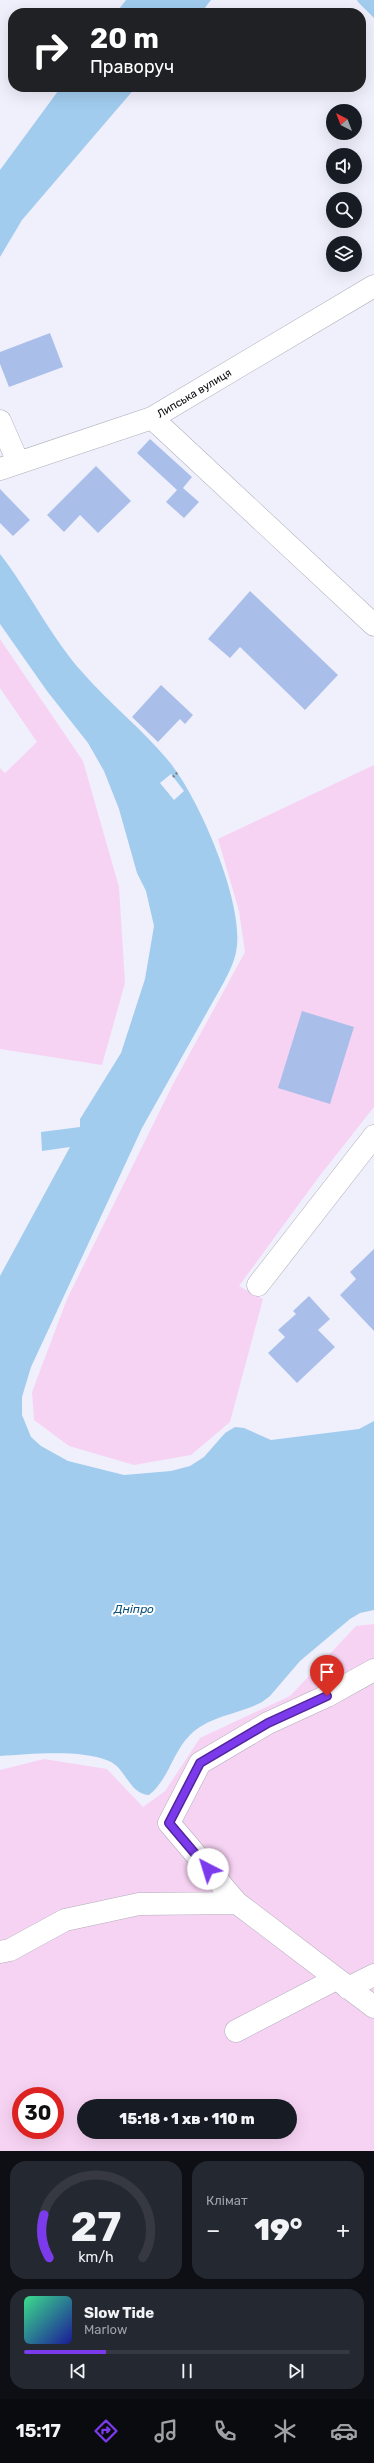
<!DOCTYPE html>
<html lang="uk">
<head>
<meta charset="utf-8">
<style>
	body { margin:0; font-family:Rubik,sans-serif; background:#242831; color:#f1f3f6; height:100vh; display:flex; flex-direction:column; font-size:15px; white-space:nowrap }
	* { box-sizing:border-box; margin:0 }
	p { font-size:13px; color:#9ea1a6 }
	.icon { flex:none; width:22px; height:22px; fill:none; stroke:currentColor; stroke-width:2; stroke-linecap:round; stroke-linejoin:round }
	.map { position:relative; height:2151px; overflow:hidden }
	.sheet { display:flex; flex-direction:column; gap:10px; padding:10px; background:#0d0f14; flex:1 }
	.sheet>* { flex:none }
	.top-card { position:absolute; left:8px; top:8px; width:358px; height:84px; border-radius:16px; box-shadow:0 4px 16px #0002; background:#202124; color:#fff; overflow:hidden }
	.needle { width:26px; rotate:318deg }
	.controls { position:absolute; left:326px; top:104px; display:grid; gap:8px }
	.controls a { display:grid; place-items:center; width:36px; height:36px; border-radius:50%; background:#171b24; box-shadow:0 4px 16px #0002; font-size:20px }
	.speed { position:absolute; left:12px; top:2087px; display:flex; gap:8px; font-size:20px; font-weight:700; text-align:center }
	.speed>* { display:grid; place-content:center; width:52px; height:52px; border-radius:50%; background:#171b24; box-shadow:0 4px 16px #0002; line-height:1 }
	.speed .limit { border:6px solid #d22; background:#fff; color:#111 }
	.pin { position:absolute; display:grid; place-items:center; width:34px; height:34px; color:#fff; margin:-41px -17px; border-radius:50% 50% 50% 0; rotate:-45deg; box-shadow:0 0 4px #0007 }
	.pin .icon { rotate:45deg }
	.me { position:absolute; width:44px; margin:-22px; rotate:320deg; stroke-linejoin:round; filter:drop-shadow(0 0 3px #0008) }
	.turn { display:flex; align-items:center; gap:14px; height:84px; padding:0 16px; font-size:18px }
	.turn .icon { width:52px; height:52px; stroke-width:2.5 }
	.turn b { display:block; font-size:28px; line-height:34px }
	.big { font-size:30px; font-weight:800; line-height:1.1 }
	.sheet .tile { flex:1; display:flex; flex-direction:column; justify-content:center; gap:6px; min-width:0; padding:0 14px; border-radius:16px; background:#242831 }
	.sheet .dial { align-items:center; gap:0 }
	.dial svg { height:104px; overflow:visible; fill:none; stroke:#363941; stroke-width:7; stroke-linecap:round; text-anchor:middle }
	.dial text { fill:#f1f3f6; stroke:none }
	.song { display:flex; align-items:center; gap:12px }
	.cover { width:48px; height:48px; border-radius:6px; background:linear-gradient(135deg,hsl(150 70% 55%),hsl(240 70% 35%)) }
	.played { height:4px; border-radius:2px; background:linear-gradient(90deg,#7c3aed 25%,#363941 25%) }
	.keys { display:flex; justify-content:space-around; direction:ltr }
	.heat { display:flex; justify-content:space-between; align-items:center; font-size:22px; direction:ltr }
	.sheet .tiles { flex:1; display:grid; gap:10px; grid-template-columns:1fr 1fr }
	.tile:last-child { grid-column:span 2 }
	.trip { position:absolute; left:77px; top:2099px; width:220px; height:40px; border-radius:20px; background:#171b24; box-shadow:0 4px 16px #0002; font-weight:800; line-height:40px; text-align:center }
	.tabs { display:flex; height:64px; justify-content:space-around; align-items:center; background:#090b0e; color:#9ea1a6 }
	.tabs .icon { width:28px; height:28px }
	.tabs .selected { color:#7c3aed }
	.tabs b { font-size:18px; color:#f1f3f6 }
	.map>svg:first-child { display:block }
	.green { fill:#f7d3f3; fill-rule:evenodd }
	.water { fill:#a1ccee }
	.pier { fill:#f0f0fd }
	.building { fill:#a9bfea }
	.lines { fill:none; stroke-linecap:round; stroke-linejoin:round }
	.minor-casing { stroke:#aeaeba; stroke-width:23 }
	.path { stroke:#81818a; stroke-width:2.5; stroke-dasharray:2 2; stroke-linecap:butt }
	.minor { stroke:#fff; stroke-width:22 }
	.route-casing { stroke:#51269a; stroke-width:10 }
	.route { stroke:#7c3aed; stroke-width:7 }
	.labels { text-anchor:middle; stroke-width:4; stroke-linejoin:round; paint-order:stroke }
	.street-label { font-size:11px; fill:#0e0e12; stroke:#fff }
	.water-label { font-size:12px; font-style:italic; fill:#0b537e; stroke:#fff }
</style>
</head>
<body>
<div class="map">
<svg width="374" height="2151" viewBox="0 0 374 2151">
	<rect width="100%" height="100%" fill="#f0f0fd"/>
	<path class="green" d="M0,639L83,761L119,887L125,983L102,1065L0,1049V768L5,773L37,742L0,688Z
		M374,765V1107L318,1178L239,1286L263,1299L230,1422L191,1455L134,1465L69,1446L34,1420L32,1392L67,1299L173,1084L245,952L239,911L218,839Z
		M374,1624V2151H0V1770L44,1759L107,1769L143,1807L165,1791L200,1738L290,1696L356,1626ZM21,2096H55V2130H21ZM84,2106H290V2132H84Z"/>
	<path class="water" d="M126,0H211L201,13H116Z
		M357,0H374V18L358,2Z
		M61,87H136L22,220L0,257V170Z
		M0,554C29,591 52,639 83,673C109,703 141,728 167,759C198,795 242,898 237,945C236,959 230,970 224,982L142,1128L31,1367L22,1397V1415L31,1437L41,1446L68,1461L124,1475L171,1471L190,1466L204,1457L225,1433L235,1427L244,1428L271,1440L359,1429L374,1421V1610L360,1613L350,1619L300,1661L270,1696L262,1702C240,1714 208,1716 190,1735C172,1753 169,1779 149,1795C129,1794 126,1768 109,1761C82,1749 30,1754 0,1756V1276L70,1147L42,1151L41,1132L80,1127V1119L121,1053L145,979L154,926L146,891L137,873L119,809L104,771L88,743L47,691L0,624Z"/>
	<path class="pier" d="M171,774L184,791L174,800L160,783Z"/>
	<path class="building" d="M50,333L63,367L9,387L0,364V352Z
		M150,439L192,477L183,488L199,502L184,518L166,502L177,490L137,453Z
		M96,466L131,501L98,533L80,515L64,532L47,515Z
		M0,489L30,520L13,536L0,523Z
		M250,591L338,675L305,710L240,647L230,658L208,639Z
		M161,685L193,715L185,724L180,719L158,742L132,717Z
		M302,1011L354,1027L330,1104L278,1088Z
		M374,1249V1331L340,1295L356,1279L350,1272Z
		M309,1296L330,1319L318,1330L335,1347L297,1383L268,1353L285,1337L278,1330L296,1314L293,1311Z"/>
	<g class="lines">
		<g class="minor-casing">
			<path id="minor" d="M152,418L374,625
				M0,421L18,462
				M0,469L152,418L374,286
				M258,1285L374,1136
				M374,1670L327,1696L268,1723L200,1763L169,1823L237,1903L374,2007
				M0,1952L10,1950L65,1920L139,1904L237,1903
				M348,1988L374,1975
				M236,2031L336,1979"/>
		</g>
		<path class="path" d="M173,777L178,772"/>
		<use href="#minor" class="minor"/>
	</g>
	<g class="lines">
		<g class="route-casing">
			<path id="route" d="M208,1869L169,1823L200,1763L268,1723L327,1696"/>
		</g>
		<use href="#route" class="route"/>
	</g>
	<g class="labels">
		<g class="street-label">
			<text transform="translate(194 393) rotate(-31)" y="4">Липська вулиця</text>
		</g>
		<g class="water-label">
			<text x="134" y="1613">Дніпро</text>
		</g>
	</g>
</svg>
<div class="controls">
<a><svg class="needle" viewBox="-14 -14 28 28"><path d="M0-13l5 13h-10z" fill="#e53935"/><path d="M0 13l5-13h-10z" fill="#9ea1a6"/></svg></a>
<a><svg class="icon" aria-label="sound" viewBox="0 0 24 24"><path d="M4 9h4l5-4v14l-5-4H4zM17 9q2 3 0 6"/></svg></a>
<a><svg class="icon" aria-label="search" viewBox="0 0 24 24"><circle cx="10" cy="10" r="6"/><path d="M15 15l6 6"/></svg></a>
<a><svg class="icon" aria-label="layers" viewBox="0 0 24 24"><path d="M12 4l9 5-9 5-9-5zM3 14l9 5 9-5"/></svg></a>
</div>
<div class="speed"><div class="limit">30</div></div>
<div class="pin" style="left:327px;top:1696px;background:#d93025"><svg class="icon" aria-label="arrive" viewBox="0 0 24 24"><path d="M6 21V4h12l-3 4 3 4H6"/></svg></div>
<svg class="me" style="left:208px;top:1869px" viewBox="-20 -20 40 40"><circle r="19" fill="#fff"/><path d="M0-13L10 11 0 6-10 11z" fill="#7c3aed"/></svg>
<div class="trip">15:18 · 1 хв · 110 m</div>
<div class="top-card">
<div class="turn"><svg class="icon" aria-label="right" viewBox="0 0 24 24"><path d="M7 20v-9h11M14 6l5 5-5 5"/></svg><div><b>20 m</b>Праворуч</div></div>
</div>
</div>
<section class="sheet">
<div class="tiles">
<div class="tile dial"><svg viewBox="0 0 100 80">
<path d="M14 69A42 42 0 1 1 86 69"/>
<path d="M14 69A42 42 0 0 1 10 36" stroke="#7c3aed"/>
<text x="50" y="56" font-size="32" font-weight="700">27</text>
<text x="50" y="72" font-size="11">km/h</text>
</svg></div>
<div class="tile"><p>Клімат</p>
<div class="heat"><a>−</a><b class="big">19°</b><a>+</a></div>
</div>
<div class="tile">
<div class="song"><i class="cover"></i><div><b>Slow Tide</b><p>Marlow</p></div></div>
<div class="played"></div>
<div class="keys"><svg class="icon" aria-label="previous" viewBox="0 0 24 24"><path d="M18 5L8 12l10 7zM5 5v14"/></svg><svg class="icon" aria-label="pause" viewBox="0 0 24 24"><path d="M8 5v14M16 5v14"/></svg><svg class="icon" aria-label="next" viewBox="0 0 24 24"><path d="M6 5l10 7-10 7zM19 5v14"/></svg></div>
</div>
</div>
</section>
<nav class="tabs">
<b>15:17</b>
<svg class="icon selected" aria-label="directions" viewBox="0 0 24 24"><path d="M12 3l9 9-9 9-9-9zM9 14v-3h6M13 9l2 2-2 2"/></svg>
<svg class="icon" aria-label="music" viewBox="0 0 24 24"><path d="M9 18V5l10-2v13"/><circle cx="6" cy="18" r="3"/><circle cx="16" cy="16" r="3"/></svg>
<svg class="icon" aria-label="phone" viewBox="0 0 24 24"><path d="M5 4h4l2 5-3 2q2 4 5 5l2-3 5 2v4C11 20 4 13 5 4z"/></svg>
<svg class="icon" aria-label="climate" viewBox="0 0 24 24"><path d="M12 3v18M4 7l16 10M4 17L20 7"/></svg>
<svg class="icon" aria-label="car" viewBox="0 0 24 24"><path d="M5 17H2v-5l4-1 3-4h7l3 4 3 1v5h-3M9 17h6M6 11h13"/><circle cx="7" cy="17" r="2"/><circle cx="17" cy="17" r="2"/></svg>
</nav>
</body>
</html>
